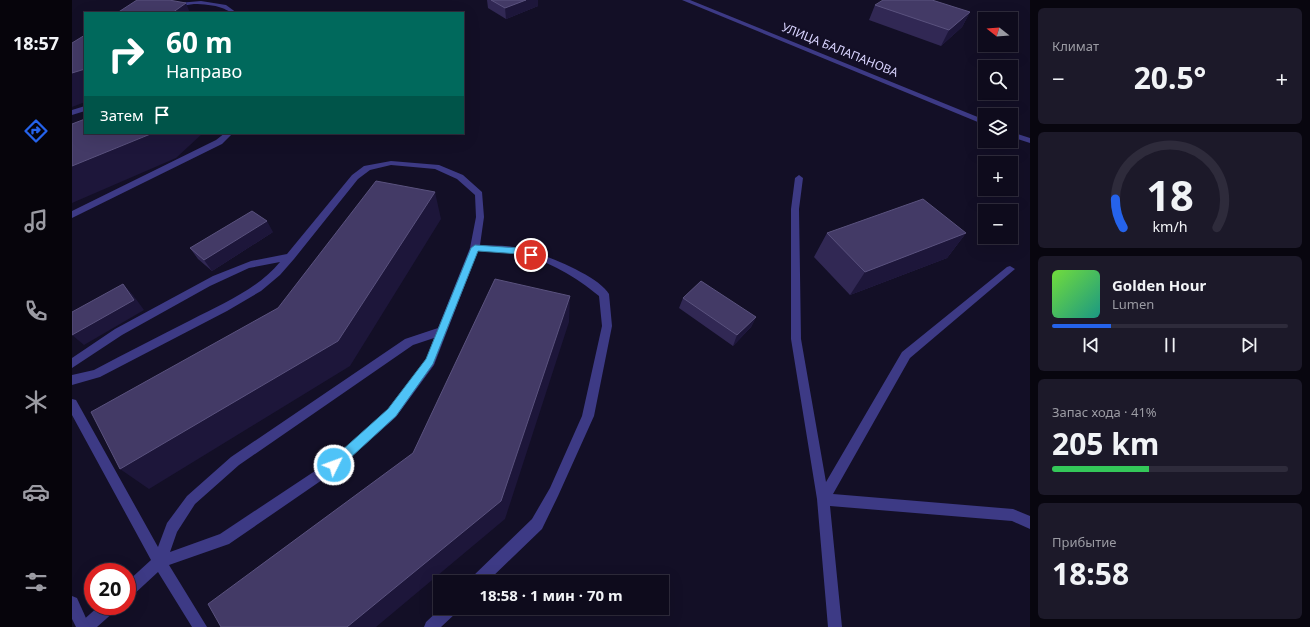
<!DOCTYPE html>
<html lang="ru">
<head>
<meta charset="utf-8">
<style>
	body { margin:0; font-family:"Noto Sans",sans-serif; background:#1c1929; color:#f1f3f6; height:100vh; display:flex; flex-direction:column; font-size:15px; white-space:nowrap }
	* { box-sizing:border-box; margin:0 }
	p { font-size:13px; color:#9b9ba3 }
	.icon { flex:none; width:22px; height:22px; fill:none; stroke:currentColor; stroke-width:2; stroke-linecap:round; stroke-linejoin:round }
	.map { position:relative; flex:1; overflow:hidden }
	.panel { display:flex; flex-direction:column; gap:8px; padding:8px; background:#08060f; width:280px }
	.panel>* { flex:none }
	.hud { position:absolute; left:12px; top:12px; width:380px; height:122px; border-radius:0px; box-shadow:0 4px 16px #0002,0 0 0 1px #2e2b3b; background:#00695c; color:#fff; overflow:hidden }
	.needle { width:26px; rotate:287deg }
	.controls { position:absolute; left:906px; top:12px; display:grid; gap:8px }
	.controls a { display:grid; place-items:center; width:40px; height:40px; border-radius:0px; background:#0e0b1c; box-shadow:0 4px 16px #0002,0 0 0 1px #2e2b3b; font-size:20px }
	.speed { position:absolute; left:12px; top:563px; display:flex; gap:8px; font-size:20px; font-weight:700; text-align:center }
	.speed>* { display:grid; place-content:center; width:52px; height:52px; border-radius:50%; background:#0e0b1c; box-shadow:0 4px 16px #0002,0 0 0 1px #2e2b3b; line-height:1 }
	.speed .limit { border:6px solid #d22; background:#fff; color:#111 }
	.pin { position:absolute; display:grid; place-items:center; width:34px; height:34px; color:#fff; margin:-17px; border:2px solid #fff; border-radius:50%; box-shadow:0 1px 4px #0007 }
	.me { position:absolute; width:44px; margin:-22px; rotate:48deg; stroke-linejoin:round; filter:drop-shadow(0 0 3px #0008) }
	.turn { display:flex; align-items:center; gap:14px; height:84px; padding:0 16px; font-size:18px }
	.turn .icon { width:52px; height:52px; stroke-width:2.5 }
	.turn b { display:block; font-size:28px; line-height:34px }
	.then { display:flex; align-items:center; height:38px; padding:0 16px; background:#0003; gap:8px; font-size:15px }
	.big { font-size:30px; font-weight:700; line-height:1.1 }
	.panel .card { flex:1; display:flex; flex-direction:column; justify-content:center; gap:6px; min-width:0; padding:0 14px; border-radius:6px; background:#1c1929 }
	.panel .dial { align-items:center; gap:0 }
	.dial svg { height:104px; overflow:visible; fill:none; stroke:#2e2b3b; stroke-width:7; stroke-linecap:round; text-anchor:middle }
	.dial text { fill:#f1f3f6; stroke:none }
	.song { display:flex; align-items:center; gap:12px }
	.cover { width:48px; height:48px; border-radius:6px; background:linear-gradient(135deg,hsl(100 70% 55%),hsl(170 70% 35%)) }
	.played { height:4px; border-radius:2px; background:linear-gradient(90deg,#2563eb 25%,#2e2b3b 25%) }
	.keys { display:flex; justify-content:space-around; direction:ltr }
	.heat { display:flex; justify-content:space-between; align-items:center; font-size:22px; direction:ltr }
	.charge { height:6px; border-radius:3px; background:linear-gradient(90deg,#34c759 41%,#2e2b3b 0) }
	.trip { position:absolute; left:361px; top:575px; width:236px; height:40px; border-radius:0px; background:#0e0b1c; box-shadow:0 4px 16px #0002,0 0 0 1px #2e2b3b; font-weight:700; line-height:40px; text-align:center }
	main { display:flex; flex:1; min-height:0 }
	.tab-bar { display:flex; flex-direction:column; width:72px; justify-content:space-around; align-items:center; background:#06040b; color:#9b9ba3 }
	.tab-bar .icon { width:28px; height:28px }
	.tab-bar .selected { color:#2563eb }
	.tab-bar b { font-size:18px; color:#f1f3f6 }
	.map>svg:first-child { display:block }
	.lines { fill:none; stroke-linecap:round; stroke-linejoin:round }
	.service { fill:#3d3a85; fill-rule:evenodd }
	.minor { fill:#3d3a85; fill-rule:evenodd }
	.tertiary { fill:#3d3a85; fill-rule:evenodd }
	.wall { fill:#312854 }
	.shaded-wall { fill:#1d163a }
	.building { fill:#433a66; stroke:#5a527e }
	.route { fill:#4fc3f7; stroke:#337fa1 }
	.labels { text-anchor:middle; stroke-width:4; stroke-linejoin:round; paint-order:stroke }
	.far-street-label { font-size:12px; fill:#d9d4ff; stroke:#130f26 }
</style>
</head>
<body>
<main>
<nav class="tab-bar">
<b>18:57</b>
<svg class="icon selected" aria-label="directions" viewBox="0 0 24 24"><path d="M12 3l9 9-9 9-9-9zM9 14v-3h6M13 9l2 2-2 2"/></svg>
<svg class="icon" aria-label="music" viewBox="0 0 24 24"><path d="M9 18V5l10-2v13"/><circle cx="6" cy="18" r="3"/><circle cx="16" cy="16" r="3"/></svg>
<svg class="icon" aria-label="phone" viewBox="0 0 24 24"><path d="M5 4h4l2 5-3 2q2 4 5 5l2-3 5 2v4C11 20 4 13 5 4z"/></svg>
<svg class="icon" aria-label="climate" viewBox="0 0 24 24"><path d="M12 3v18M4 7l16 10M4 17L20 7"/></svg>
<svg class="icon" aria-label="car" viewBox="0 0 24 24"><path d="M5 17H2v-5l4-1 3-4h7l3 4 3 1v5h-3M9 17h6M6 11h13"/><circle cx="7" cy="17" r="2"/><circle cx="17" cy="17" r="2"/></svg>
<svg class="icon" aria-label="filters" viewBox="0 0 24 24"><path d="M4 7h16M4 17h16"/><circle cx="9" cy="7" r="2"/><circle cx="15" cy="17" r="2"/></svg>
</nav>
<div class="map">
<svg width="958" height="627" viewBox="0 0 958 627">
	<rect width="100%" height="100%" fill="#130f26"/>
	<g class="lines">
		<path class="service" d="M129,1L154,5L165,13C158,13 156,10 150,8C142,5 131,4 122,4C108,5 96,13 82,13L106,3Z
			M13,106V111L0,115V110Z
			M153,133H161L150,144L0,218V211L144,140Z
			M319,161L367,165L391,175L410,192L412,217L408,245C421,246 435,245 448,248C469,253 526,275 537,294L540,326L522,416L486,496L470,529L415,582H398L400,577L460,519L478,488L510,416L530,326L527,296C504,277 476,260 446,254C433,252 419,252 406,251L362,365L324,417L266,469L157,544L97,565L135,627H120L86,572L60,596L55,598V582L79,560L0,415V399L4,400L86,547L95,523L115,496L159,457L333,339L366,328L398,248L404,217L403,195L385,179L363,169L319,165L298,170L286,179L222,259L208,275L189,291L155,311L28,377L0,385V375L22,370C54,353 87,336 119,320C150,304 186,289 208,262L177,268L138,286L50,335L0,368V358L43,329L141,276L179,261L215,254L280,175L292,166ZM362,338L354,360L316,409L258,461L148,534L98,552L105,532L123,504L167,465L341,345Z
			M27,606H45L43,611L25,627H7L9,622Z
			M369,608H386L384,613L369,627H352L354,622Z"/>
		<path class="minor" d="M610,0H618L913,120V125Z
			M939,132L958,138V143L939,137Z
			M727,175L731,178L727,209L729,339L754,482L830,352L935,267L938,266L943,269L838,358L761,494L941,509L958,516V529L940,521L758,506L770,627H756L745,499L719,339V209L723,178Z"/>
		<path class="tertiary" d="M0,596L5,598L18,627H4L0,619Z"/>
	</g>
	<path class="wall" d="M415,0H466V6L434,19L416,8Z
		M803,5L898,12L890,27L869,46L797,20Z
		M201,232L140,271L126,259L118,248Z
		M755,233H894L875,258L778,295L742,257Z
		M611,298L684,317L679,327L661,346L607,308Z"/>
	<path class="shaded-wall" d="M454,0H466V6L434,19L433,8Z
		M114,3L118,13H100Z
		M898,12L890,27L869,46L877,30Z
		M13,69V102L0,107V73Z
		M81,133H131L104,158L0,203V166Z
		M363,192L369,219L278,366L77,489L48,469Z
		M195,221L201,232L140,271L132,260Z
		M894,233L875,258L778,295L793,272Z
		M51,284L61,295L72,310L12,345L0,335Z
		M498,296L497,322L433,519L304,627H275Z
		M684,317L679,327L661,346L665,335Z"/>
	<path class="building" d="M65,0H97L114,3L100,13H45Z
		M419,0H454L433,8Z
		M811,0H860L898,12L877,30L803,5Z
		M13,35V69L0,73V43Z
		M13,119V133H81L0,166V124Z
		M304,181L363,192L266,341L48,469L19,412L206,308Z
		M851,199L894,233L793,272L755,233Z
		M180,211L195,221L132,260L118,248Z
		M423,279L498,296L429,501L275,627H149L136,604L341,453Z
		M629,281L684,317L665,335L611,298Z
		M51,284L62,300L0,335V312Z"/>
	<path class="route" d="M403,245L447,248L462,253L463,255L459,258L447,254L406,251L361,364L324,416L266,469L262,470L258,469L256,465L258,461L316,409L354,359L399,248Z"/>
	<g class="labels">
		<g class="far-street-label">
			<text transform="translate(768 50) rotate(22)" y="4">УЛИЦА БАЛАПАНОВА</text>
		</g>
	</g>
</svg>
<div class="controls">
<a><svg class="needle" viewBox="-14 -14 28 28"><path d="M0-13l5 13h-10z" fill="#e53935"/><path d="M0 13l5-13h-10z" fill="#9b9ba3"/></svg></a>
<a><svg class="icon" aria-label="search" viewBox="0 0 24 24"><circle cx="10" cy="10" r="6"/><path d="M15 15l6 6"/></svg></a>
<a><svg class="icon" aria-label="layers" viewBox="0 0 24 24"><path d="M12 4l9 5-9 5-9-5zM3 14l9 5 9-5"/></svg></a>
<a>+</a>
<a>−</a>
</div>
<div class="speed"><div class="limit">20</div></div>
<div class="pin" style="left:459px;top:255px;background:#d93025"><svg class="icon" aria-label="arrive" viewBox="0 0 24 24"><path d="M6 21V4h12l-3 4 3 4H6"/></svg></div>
<svg class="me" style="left:262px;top:465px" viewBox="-20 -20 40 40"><circle r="17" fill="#4fc3f7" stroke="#fff" stroke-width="3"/><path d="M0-11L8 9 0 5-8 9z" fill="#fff"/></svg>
<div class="trip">18:58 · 1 мин · 70 m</div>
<div class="hud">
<div class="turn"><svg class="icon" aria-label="right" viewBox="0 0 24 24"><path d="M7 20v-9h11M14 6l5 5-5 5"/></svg><div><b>60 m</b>Направо</div></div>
<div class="then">Затем<svg class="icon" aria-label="arrive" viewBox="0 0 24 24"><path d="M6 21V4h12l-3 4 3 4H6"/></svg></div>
</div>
</div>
<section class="panel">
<div class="card"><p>Климат</p>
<div class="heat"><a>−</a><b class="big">20.5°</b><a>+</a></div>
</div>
<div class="card dial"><svg viewBox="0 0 100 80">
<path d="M14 69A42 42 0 1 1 86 69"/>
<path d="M14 69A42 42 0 0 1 8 47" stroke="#2563eb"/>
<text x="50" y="56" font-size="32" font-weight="700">18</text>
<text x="50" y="72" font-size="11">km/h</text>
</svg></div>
<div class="card">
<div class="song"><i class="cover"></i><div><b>Golden Hour</b><p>Lumen</p></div></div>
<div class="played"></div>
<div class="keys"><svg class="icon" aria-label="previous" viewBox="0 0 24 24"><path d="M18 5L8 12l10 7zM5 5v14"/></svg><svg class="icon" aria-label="pause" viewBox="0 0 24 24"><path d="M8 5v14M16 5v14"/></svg><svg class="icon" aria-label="next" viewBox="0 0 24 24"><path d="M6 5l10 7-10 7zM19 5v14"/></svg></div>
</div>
<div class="card"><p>Запас хода · 41%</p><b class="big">205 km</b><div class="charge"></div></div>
<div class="card"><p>Прибытие</p><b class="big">18:58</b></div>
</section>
</main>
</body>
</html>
